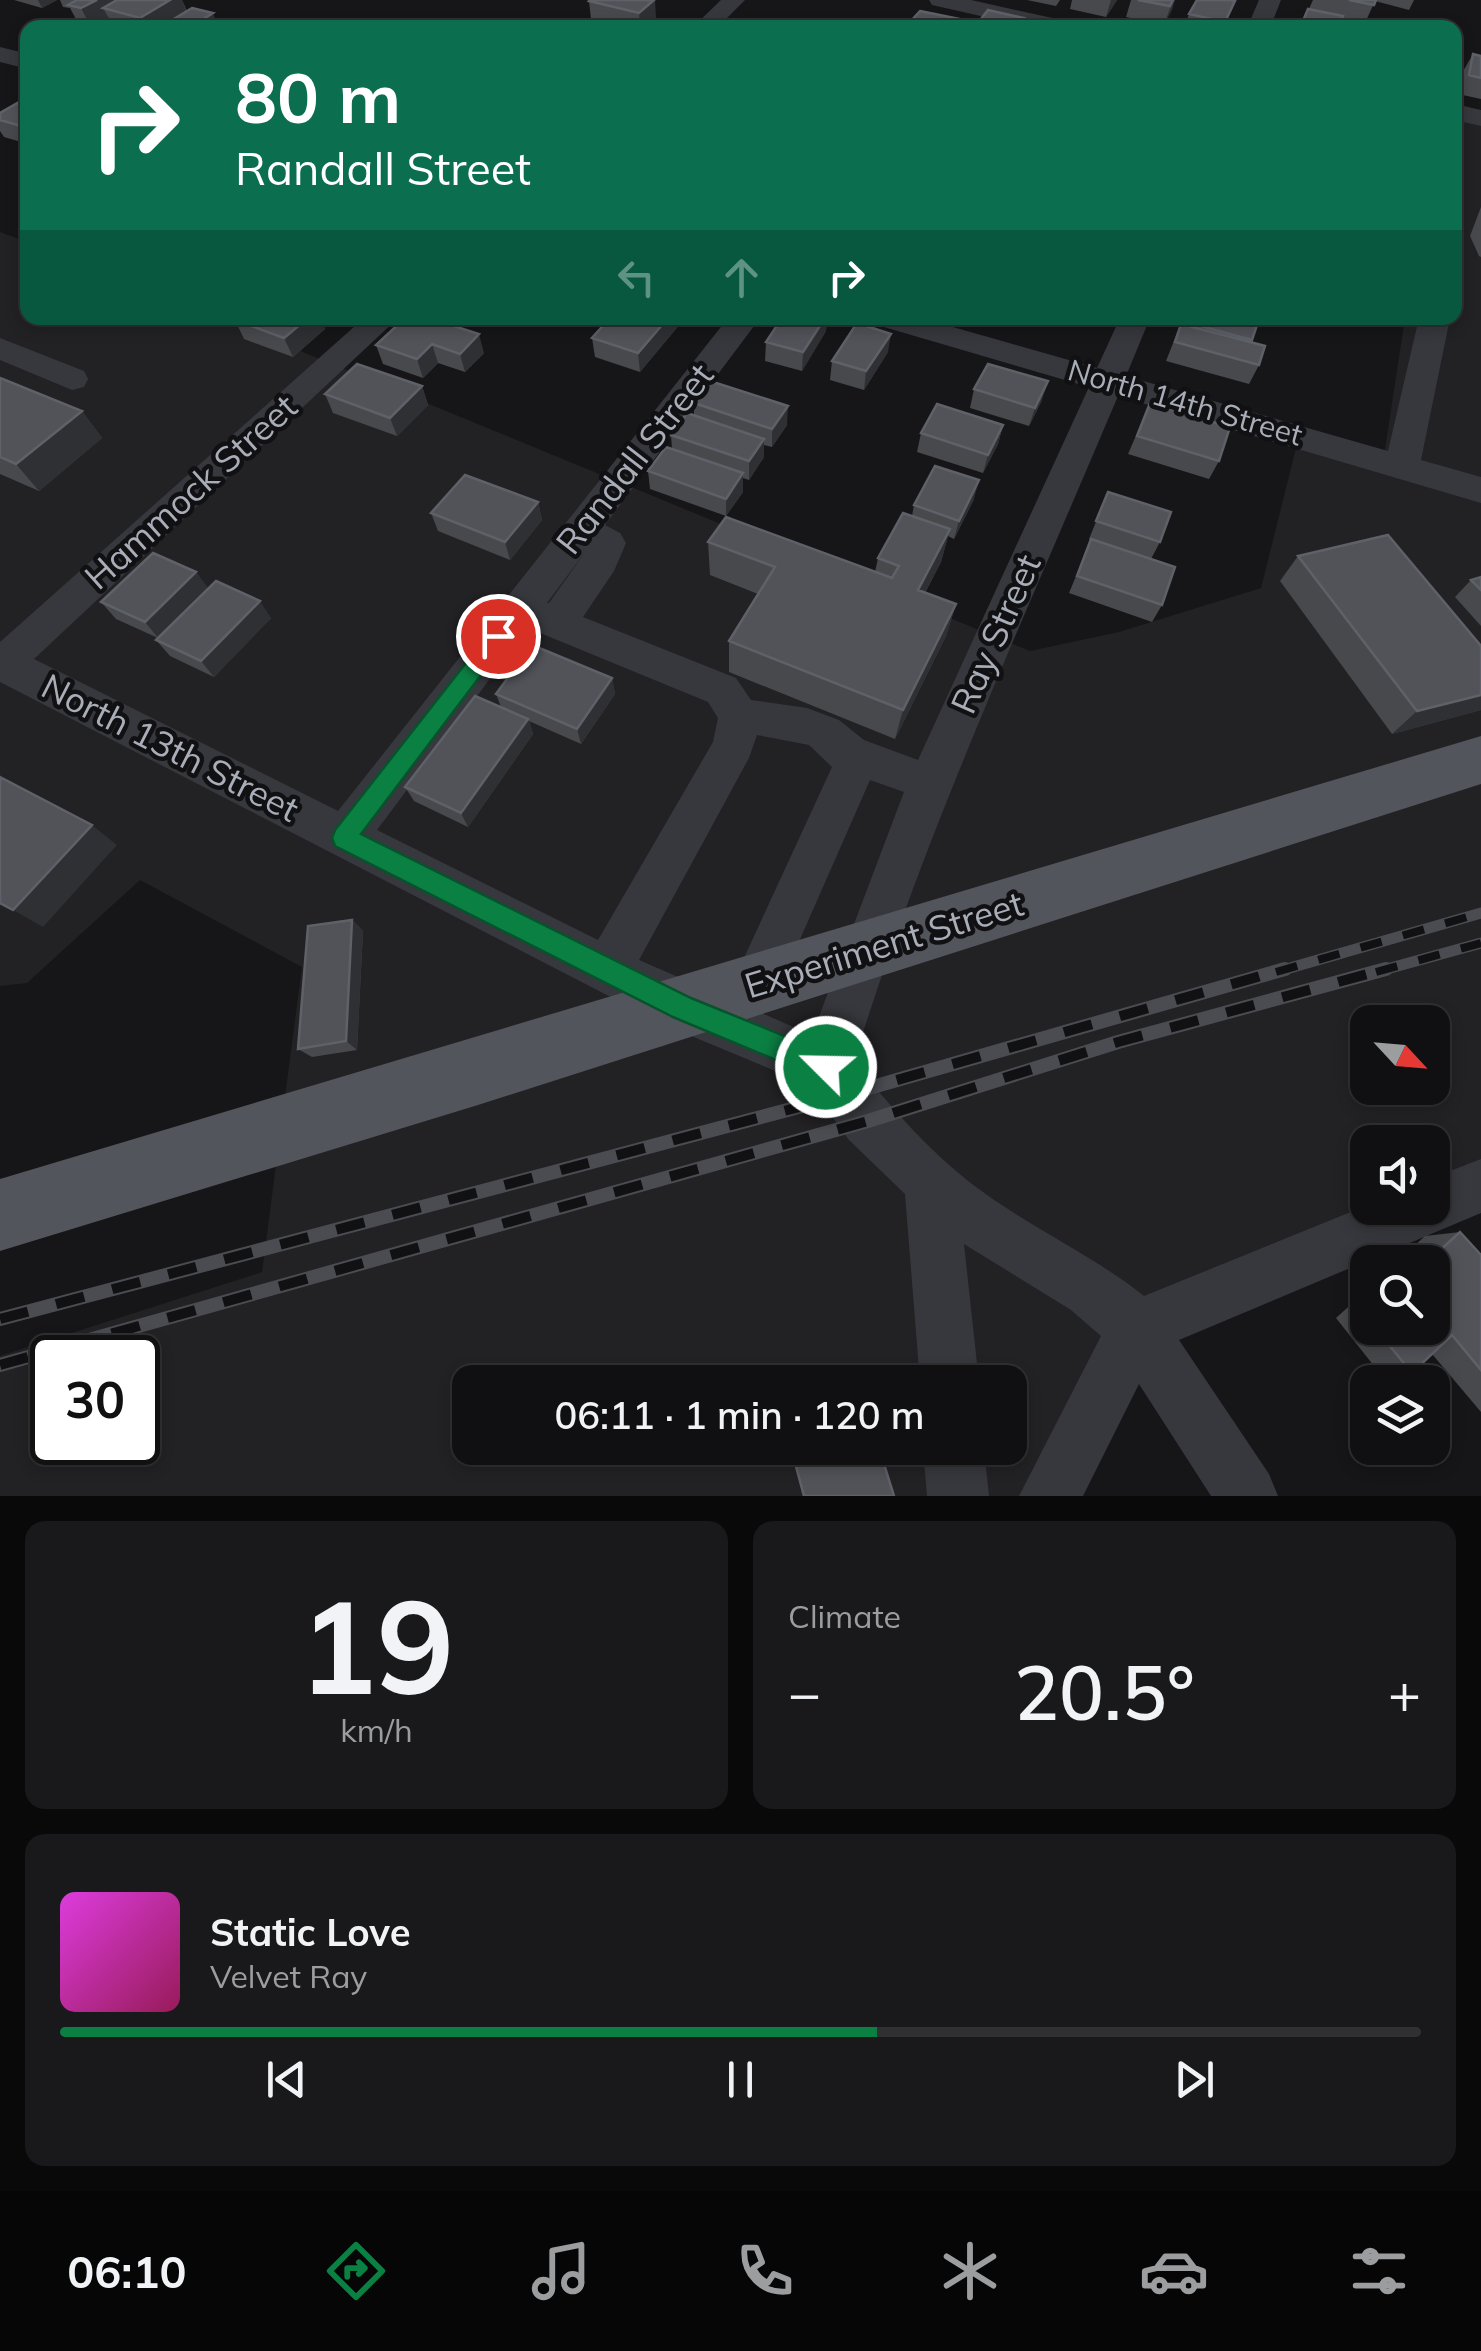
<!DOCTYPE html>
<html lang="en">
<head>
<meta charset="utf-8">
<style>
	body { margin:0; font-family:Mulish,sans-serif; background:#19191b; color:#f1f3f6; height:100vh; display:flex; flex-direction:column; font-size:38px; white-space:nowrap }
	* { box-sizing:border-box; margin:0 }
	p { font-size:32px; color:#9c9d9f }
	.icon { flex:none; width:55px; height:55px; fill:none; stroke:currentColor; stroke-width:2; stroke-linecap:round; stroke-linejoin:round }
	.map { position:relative; height:1496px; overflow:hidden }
	.panel { display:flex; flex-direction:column; gap:25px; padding:25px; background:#09090a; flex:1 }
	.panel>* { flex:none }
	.banner { position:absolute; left:20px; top:20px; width:1442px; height:305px; border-radius:20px; box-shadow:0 5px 15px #0003,0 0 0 2px #303032; background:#0b6e4f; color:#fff; overflow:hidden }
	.needle { width:65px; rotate:116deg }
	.tools { position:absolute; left:1350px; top:1005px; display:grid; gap:20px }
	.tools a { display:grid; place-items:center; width:100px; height:100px; border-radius:20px; background:#101012; box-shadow:0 5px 15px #0003,0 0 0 2px #303032; font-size:50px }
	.speed { position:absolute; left:30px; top:1335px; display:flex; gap:20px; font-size:50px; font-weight:700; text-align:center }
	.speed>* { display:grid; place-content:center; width:130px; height:130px; border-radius:50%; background:#101012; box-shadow:0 5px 15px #0003,0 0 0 2px #303032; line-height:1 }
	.speed .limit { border:5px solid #111; border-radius:15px; background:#fff; color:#111 }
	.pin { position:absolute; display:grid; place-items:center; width:85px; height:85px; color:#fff; margin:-42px; border:5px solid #fff; border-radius:50%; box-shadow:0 2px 10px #0007 }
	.me { position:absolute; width:110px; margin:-55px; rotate:293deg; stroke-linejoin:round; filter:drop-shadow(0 0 8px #0008) }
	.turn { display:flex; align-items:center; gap:35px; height:210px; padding:0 50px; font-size:45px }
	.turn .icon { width:130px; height:130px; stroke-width:2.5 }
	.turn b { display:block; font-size:70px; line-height:85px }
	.lanes { display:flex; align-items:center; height:95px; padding:0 50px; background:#0003; justify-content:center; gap:50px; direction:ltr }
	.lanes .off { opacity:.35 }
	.big { font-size:75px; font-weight:600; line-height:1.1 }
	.panel .tile { flex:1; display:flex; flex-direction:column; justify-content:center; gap:15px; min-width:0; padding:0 35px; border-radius:20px; background:#19191b }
	.panel .dial { align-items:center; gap:0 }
	.dial b { font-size:130px; line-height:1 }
	.song { display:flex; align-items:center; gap:30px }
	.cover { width:120px; height:120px; border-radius:15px; background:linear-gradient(135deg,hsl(300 70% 55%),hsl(330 70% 35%)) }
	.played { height:10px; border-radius:5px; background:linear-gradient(90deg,#0b8043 60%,#303032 60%) }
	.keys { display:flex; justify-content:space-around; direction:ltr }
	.heat { display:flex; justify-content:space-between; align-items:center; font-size:55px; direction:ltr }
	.panel .tiles { flex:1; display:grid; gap:25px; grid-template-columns:1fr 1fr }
	.tile:last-child { grid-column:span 2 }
	.trip { position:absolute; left:452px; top:1365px; width:575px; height:100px; border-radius:20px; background:#101012; box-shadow:0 5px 15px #0003,0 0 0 2px #303032; font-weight:600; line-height:100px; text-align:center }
	.dock { display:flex; height:160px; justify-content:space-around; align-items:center; background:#060607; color:#9c9d9f }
	.dock .icon { width:70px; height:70px }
	.dock .selected { color:#0b8043 }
	.dock b { font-size:45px; color:#f1f3f6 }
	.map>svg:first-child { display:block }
	.built { fill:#222225; fill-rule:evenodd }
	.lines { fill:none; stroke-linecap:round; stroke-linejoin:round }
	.minor { fill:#37383d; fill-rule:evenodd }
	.major { fill:#53555c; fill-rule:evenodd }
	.rail-far1-casing { stroke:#4a4c52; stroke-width:11 }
	.rail-casing { stroke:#4a4c52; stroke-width:14 }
	.rail-far1 { stroke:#111113; stroke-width:8; stroke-dasharray:22; stroke-linecap:butt }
	.rail { stroke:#111113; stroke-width:10; stroke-dasharray:29; stroke-linecap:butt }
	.wall { fill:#47494d }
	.shaded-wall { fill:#2f3033 }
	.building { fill:#525359; stroke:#5f6168; stroke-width:2.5 }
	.route { fill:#0b8043; stroke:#07532c; stroke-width:2.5 }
	.labels { text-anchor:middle; stroke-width:9; stroke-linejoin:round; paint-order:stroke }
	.far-street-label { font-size:30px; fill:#a8adb8; stroke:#111113 }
	.street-label { font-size:35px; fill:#a8adb8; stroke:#111113 }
</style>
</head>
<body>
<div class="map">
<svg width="1481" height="1496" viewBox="0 0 1481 1496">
	<rect width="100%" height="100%" fill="#161618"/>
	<path class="built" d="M1455,118L1481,124V1167L1433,1187L1432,1142H1368V1208L1122,1315L1057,1496H0V1356L262,1272L302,967L140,880L27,983L0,986V232L27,242L28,318H220L1030,651L1119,632L1261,588L1297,444L1382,469L1405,318H1455ZM1368,1022H1432V1088H1368ZM52,1358H138V1442H52ZM470,1382H1010V1448H470Z"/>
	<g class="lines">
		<path class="minor" d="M721,0H745L717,28H692Z
			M929,0H971L1075,23L1078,28H1033L932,5Z
			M1259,0H1281L1270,28H1247Z
			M0,47L28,54V69L0,62Z
			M1455,104L1481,110V126L1455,120Z
			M364,318H398L34,659L338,811L728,318H760L605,525L620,533L626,543L614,571L583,617L736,678L751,700L807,708L839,720L864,740L918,760L1089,387L877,325L873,318H921L1097,368L1120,318H1150L1126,376L1388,451L1419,318H1450L1421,460L1481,477V503L1118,396C1025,617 925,831 854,1061C891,1108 935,1158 983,1192C1035,1230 1094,1256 1144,1296L1368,1205L1432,1208V1178L1481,1159V1213L1179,1340L1269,1474L1278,1496H1211L1139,1384L1083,1496H1019L1101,1336L1071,1310L964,1244L979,1382H920L905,1194L849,1140L809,1085L665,1025L0,682V642ZM586,551L549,603H547ZM528,628L708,702L718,718L713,742L598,940L377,830ZM757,735L809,745L832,767L731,986L738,1003L755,1010L772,1003L870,780L904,792L812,1035L639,960L749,758Z
			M0,338L84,371L88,379L84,387L72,390L0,360Z
			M923,1448H984L989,1496H927Z"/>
		<path class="major" d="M1481,736V784L478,1105L0,1251V1179Z"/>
		<g class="rail-far1-casing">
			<path id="rail-far1" d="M1276,972L1481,913
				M1376,972L1481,943"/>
		</g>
		<g class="rail-casing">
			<path id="rail" d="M0,1319L848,1094L1285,969
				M0,1365L868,1121L1118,1042L1386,969"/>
		</g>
		<use href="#rail-far1" class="rail-far1"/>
		<use href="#rail" class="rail"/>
	</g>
	<path class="wall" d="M14,0H57L42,8Z
		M60,0H182L187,11L222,28H118L112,26L108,17L91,27L78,23L70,8L63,7Z
		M590,0L656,18L645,28H625L591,19L589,1Z
		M1027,0H1060L1056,6Z
		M1072,0H1117L1106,17L1070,9Z
		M1131,0H1175L1164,25L1126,17Z
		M1313,0H1414L1409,10L1375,1L1365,23L1342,19L1339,28H1300Z
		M1189,14L1229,19L1224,28H1184Z
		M910,22L958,28H909Z
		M1473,54L1481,56V99L1458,94L1462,73Z
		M28,97V144L4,137L0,131V113Z
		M1481,207V257L1479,256L1470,236Z
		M238,318H320L325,329L293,357L244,339L235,320Z
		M405,318L484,353L465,372L438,363L423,378L383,364L376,345Z
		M685,318L640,372L595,357L592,338Z
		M1183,318L1257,325L1250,342L1259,365L1249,384L1166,361Z
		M826,331L802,371L765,361L766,342Z
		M888,352L864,390L830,380L832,361Z
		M0,378L82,411L102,438L39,491L0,474Z
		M422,386L428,405L397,436L333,413L325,394Z
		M974,389L1042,400L1029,426L970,408Z
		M694,403L787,425L772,447L764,445V457L749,480L743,478V492L726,516L650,489L648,471L672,449L671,435L694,415Z
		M1150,403L1219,461L1209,479L1128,454Z
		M1003,425L998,444L983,473L917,452L921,433Z
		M1108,492L1160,542L1151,559L1162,605L1152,622L1069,593L1091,540L1089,539Z
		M974,499L954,539L948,536L941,562L925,593L956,604L946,636L895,739L729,672V641L758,594L710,575L708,542L875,572L878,558L912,516L914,505Z
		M538,502L542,520L510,560L438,531L431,513Z
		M1298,556L1481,710L1392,734L1280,581Z
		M196,572L208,589L271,618L214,677L170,656L156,640L158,638L116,619L101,602Z
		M1481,577V626L1455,597L1471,580Z
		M612,678L615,694L581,744L529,721L533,734L468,827L414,801L405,787L501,707L496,694Z
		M352,920L363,931L357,1050L312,1057L298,1049Z
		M1460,1232L1481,1255V1412L1432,1354L1412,1373L1378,1371L1336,1318L1368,1289V1328H1432V1262H1397L1425,1236Z"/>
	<path class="shaded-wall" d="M38,0H57L42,8Z
		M97,0H132L103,8L108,17L91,27L81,8Z
		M170,0H182L187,13L162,28H144L140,18Z
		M655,0L656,18L645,28H640L639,13Z
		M1111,0H1117L1106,17Z
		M1173,0H1175L1172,10L1164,25Z
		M213,13L218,27L221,25L222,28H205L202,20Z
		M308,318H320L325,329L293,357L284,338Z
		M668,318H685L640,372L638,353Z
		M825,318H828L826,331L802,371L803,352Z
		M479,334L484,353L465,372L460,354Z
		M891,334L888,352L864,390L866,371Z
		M432,344L438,363L423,378L417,359Z
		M1048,381L1042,400L1029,426L1035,408Z
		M422,386L428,405L397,436L390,418Z
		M788,406L787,425L772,447V429Z
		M82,411L102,438L39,491L16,464Z
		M1003,425L998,444L983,473L988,455Z
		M764,439V457L749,480V461Z
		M743,473V492L726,516V499Z
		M979,480L974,499L954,539L959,521Z
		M538,502L542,520L510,560L505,542Z
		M950,529L941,562L910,622L918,590Z
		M196,572L209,589L159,639L145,622Z
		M260,601L271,618L214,677L201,661Z
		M956,604L946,636L895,739L903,710Z
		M612,678L615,694L581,744L577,729Z
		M1481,695V710L1392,734L1417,711Z
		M528,719L533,734L468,827L461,813Z
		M92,825L117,845L43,927L13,910Z
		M352,920L363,931L357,1050L346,1041Z"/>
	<path class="building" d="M77,0H97L81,8L68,5Z
		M117,0H170L140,18L103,8Z
		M590,0H654L639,13L589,1Z
		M1138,0H1173L1170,6Z
		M1197,0H1230L1235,1L1225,22L1189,14Z
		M1349,0H1376L1374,5Z
		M192,8L213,13L202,20L221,25L217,28H159Z
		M1308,9L1343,16L1339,28H1300Z
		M988,10L1024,18L1017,28H974Z
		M920,11L960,19L953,28H933L910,22Z
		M564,20L595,28H555Z
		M1045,23L1066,28H1041Z
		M1473,54L1481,56V78L1469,75Z
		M28,97V128L0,120V113Z
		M238,318H308L284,338L235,320Z
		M405,318H429L479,334L460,354L432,344L417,359L376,345Z
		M610,318H668L638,353L592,338Z
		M782,318H825L803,352L766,342Z
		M1184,318H1230L1257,325L1252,340L1182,321Z
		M857,323L891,334L866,371L832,361Z
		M1181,324L1265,346L1259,365L1175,342Z
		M357,364L422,386L390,418L325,394Z
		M988,364L1048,381L1035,408L974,389Z
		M0,378L82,411L16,464L0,457Z
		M710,381L788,406L772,429L694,403Z
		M1150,403L1230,427L1219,461L1137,436Z
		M937,404L1003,425L988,455L921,433Z
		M687,413L764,439L749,461L671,435Z
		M666,447L743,473L726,499L648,471Z
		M935,466L979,480L959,521L914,505Z
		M465,475L538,502L505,542L431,513Z
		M1108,492L1171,512L1160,542L1096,521Z
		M903,513L950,529L918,590L956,604L903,710L729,641L775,567L708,542L726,517L892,578L899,566L878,558Z
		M1388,535L1481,646V695L1417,711L1298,556Z
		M1091,539L1175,567L1162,605L1077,576Z
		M153,553L196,572L145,622L101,602Z
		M1481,577V590L1471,580Z
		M216,581L260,601L201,661L156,640Z
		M532,645L612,678L577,729L496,694Z
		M475,696L528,719L461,813L405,787Z
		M0,777L92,825L13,910L0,903Z
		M352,920L346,1041L298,1049L308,926Z
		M1460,1232L1481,1255V1370L1452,1335L1412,1373L1375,1328H1432V1262H1427Z
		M791,1448H879L894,1496H804Z"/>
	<path class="route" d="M498,628L506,631V642L361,834L691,998L836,1057L840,1067L836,1077L826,1081L673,1017L335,846L332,838L335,830L491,631Z"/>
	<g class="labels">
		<g class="far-street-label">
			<text transform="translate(1185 403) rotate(16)" y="10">North 14th Street</text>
		</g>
		<g class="street-label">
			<text transform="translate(635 459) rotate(-52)" y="12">Randall Street</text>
			<text transform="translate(191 492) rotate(-42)" y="12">Hammock Street</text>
			<text transform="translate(996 634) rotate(-66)" y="12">Ray Street</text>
			<text transform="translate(170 748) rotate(27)" y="12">North 13th Street</text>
			<text transform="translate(884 945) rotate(-17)" y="12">Experiment Street</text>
		</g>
	</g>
</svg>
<div class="tools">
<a><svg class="needle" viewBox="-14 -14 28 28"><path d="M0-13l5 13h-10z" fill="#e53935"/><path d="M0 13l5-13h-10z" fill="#9c9d9f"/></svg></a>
<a><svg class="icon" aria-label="sound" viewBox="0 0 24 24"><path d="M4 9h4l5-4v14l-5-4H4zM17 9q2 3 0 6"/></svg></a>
<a><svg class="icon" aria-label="search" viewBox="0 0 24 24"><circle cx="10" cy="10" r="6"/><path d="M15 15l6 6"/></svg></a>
<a><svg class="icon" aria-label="layers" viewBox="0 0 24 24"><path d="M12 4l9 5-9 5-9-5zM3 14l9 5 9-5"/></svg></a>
</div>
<div class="speed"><div class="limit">30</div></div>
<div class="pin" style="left:498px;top:636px;background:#d93025"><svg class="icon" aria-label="arrive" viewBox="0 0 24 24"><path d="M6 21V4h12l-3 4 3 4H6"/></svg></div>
<svg class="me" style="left:826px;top:1067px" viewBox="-20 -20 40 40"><circle r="17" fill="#0b8043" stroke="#fff" stroke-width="3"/><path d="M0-11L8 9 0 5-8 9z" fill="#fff"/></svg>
<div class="trip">06:11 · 1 min · 120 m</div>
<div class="banner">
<div class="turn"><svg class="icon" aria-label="right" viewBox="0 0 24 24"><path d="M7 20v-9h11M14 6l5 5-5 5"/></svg><div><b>80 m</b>Randall Street</div></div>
<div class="lanes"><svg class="icon off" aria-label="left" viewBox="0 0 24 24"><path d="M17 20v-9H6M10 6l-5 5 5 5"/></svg><svg class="icon off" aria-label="ahead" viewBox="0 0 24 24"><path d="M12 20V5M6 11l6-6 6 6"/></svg><svg class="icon" aria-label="right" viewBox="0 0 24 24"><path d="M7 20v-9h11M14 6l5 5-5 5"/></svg></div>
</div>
</div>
<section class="panel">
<div class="tiles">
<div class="tile dial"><b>19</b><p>km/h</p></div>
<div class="tile"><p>Climate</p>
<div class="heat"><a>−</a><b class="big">20.5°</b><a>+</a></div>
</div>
<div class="tile">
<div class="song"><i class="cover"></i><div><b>Static Love</b><p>Velvet Ray</p></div></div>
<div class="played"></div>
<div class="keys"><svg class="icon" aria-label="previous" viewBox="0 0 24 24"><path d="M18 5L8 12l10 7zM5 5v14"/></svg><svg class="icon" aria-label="pause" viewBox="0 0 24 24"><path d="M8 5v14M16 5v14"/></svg><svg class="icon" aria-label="next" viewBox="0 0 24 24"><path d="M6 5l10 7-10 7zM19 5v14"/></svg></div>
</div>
</div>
</section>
<nav class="dock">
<b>06:10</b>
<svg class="icon selected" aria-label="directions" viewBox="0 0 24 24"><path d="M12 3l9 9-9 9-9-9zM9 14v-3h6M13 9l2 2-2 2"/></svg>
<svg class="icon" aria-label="music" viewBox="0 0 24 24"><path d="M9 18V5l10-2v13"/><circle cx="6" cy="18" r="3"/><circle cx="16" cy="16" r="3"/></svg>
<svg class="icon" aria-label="phone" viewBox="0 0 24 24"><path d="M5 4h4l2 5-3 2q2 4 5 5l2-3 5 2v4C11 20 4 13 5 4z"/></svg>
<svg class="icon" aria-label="climate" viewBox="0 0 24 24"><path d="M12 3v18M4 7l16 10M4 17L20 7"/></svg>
<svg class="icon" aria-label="car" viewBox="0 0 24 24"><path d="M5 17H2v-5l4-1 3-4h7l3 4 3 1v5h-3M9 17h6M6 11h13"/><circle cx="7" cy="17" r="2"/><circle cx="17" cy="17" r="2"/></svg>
<svg class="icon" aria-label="filters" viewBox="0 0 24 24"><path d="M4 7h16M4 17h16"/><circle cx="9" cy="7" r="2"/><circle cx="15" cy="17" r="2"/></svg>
</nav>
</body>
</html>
